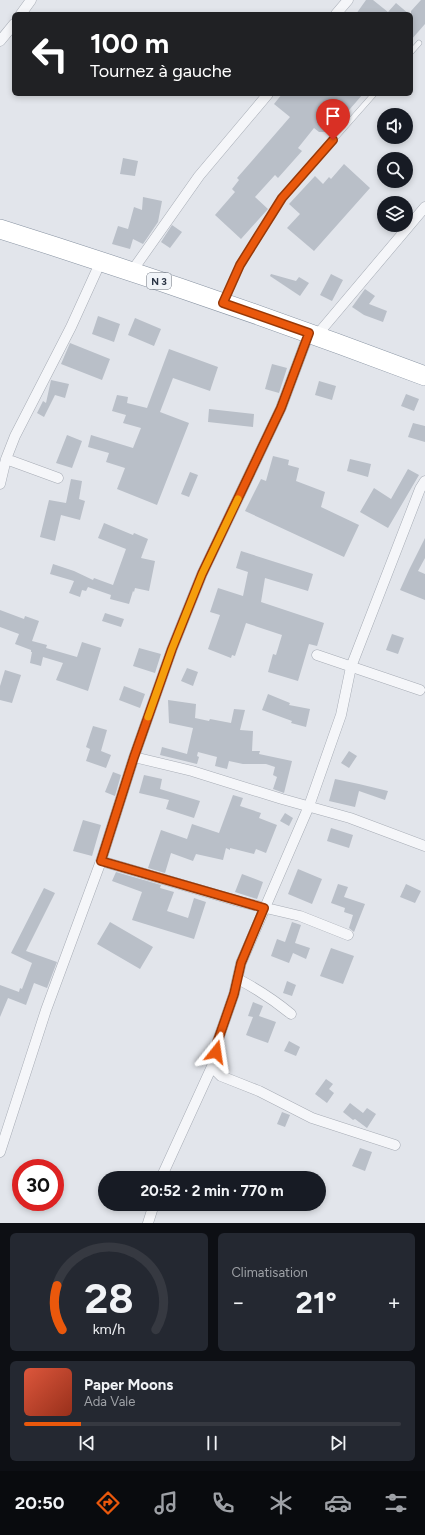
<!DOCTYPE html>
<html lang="fr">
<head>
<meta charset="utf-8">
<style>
	body { margin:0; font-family:Figtree,sans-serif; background:#242831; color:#f1f3f6; height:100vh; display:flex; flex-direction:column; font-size:15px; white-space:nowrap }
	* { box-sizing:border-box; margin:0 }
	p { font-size:13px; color:#9ea1a6 }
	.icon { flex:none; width:22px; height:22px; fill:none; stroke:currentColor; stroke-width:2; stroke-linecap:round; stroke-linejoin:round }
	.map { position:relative; height:1223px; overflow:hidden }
	.side { display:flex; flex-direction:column; gap:10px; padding:10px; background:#0d0f14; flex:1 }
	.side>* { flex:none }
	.guide { position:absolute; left:12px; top:12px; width:401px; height:84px; border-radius:6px; box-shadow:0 2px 6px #0003; background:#202124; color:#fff; overflow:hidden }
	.tools { position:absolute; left:377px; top:108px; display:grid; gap:8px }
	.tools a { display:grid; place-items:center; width:36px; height:36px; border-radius:50%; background:#171b24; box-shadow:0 2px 6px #0003; font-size:20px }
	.speed { position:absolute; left:12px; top:1159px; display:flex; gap:8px; font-size:20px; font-weight:700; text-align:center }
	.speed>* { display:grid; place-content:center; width:52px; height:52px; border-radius:50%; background:#171b24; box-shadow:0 2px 6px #0003; line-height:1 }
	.speed .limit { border:6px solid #d22; background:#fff; color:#111 }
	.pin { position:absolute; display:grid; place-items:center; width:34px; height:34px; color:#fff; margin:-41px -17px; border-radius:50% 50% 50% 0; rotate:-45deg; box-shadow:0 0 4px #0007 }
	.pin .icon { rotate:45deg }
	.me { position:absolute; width:44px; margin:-22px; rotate:15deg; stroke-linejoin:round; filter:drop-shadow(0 0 3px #0008) }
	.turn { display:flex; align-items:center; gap:14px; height:84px; padding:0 12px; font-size:18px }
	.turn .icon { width:52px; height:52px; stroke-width:2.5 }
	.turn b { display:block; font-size:28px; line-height:34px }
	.big { font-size:30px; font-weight:700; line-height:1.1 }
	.side .card { flex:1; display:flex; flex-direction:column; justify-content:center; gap:6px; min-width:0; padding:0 14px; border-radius:6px; background:#242831 }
	.side .dial { align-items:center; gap:0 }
	.dial svg { height:104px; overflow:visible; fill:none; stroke:#363941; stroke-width:7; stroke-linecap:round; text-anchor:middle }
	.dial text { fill:#f1f3f6; stroke:none }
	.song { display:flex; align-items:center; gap:12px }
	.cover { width:48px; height:48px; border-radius:6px; background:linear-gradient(135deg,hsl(10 70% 55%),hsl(10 70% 35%)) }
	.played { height:4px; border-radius:2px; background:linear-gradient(90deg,#ea580c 15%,#363941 15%) }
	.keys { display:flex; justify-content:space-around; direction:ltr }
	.heat { display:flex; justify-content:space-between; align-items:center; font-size:22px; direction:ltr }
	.side .tiles { flex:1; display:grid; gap:10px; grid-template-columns:1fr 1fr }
	.card:last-child { grid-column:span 2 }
	.trip { position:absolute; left:98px; top:1171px; width:228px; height:40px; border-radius:20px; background:#171b24; box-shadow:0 2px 6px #0003; font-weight:700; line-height:40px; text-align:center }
	.menu { display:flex; height:64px; justify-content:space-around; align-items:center; background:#090b0e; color:#9ea1a6 }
	.menu .icon { width:28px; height:28px }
	.menu .selected { color:#ea580c }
	.menu b { font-size:18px; color:#f1f3f6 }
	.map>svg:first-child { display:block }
	.building { fill:#b9bfc8 }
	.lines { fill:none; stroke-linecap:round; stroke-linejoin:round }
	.lane-casing { stroke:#a7acb5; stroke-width:6 }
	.street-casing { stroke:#a7acb5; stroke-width:11 }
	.highway-casing { stroke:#8893a2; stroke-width:20 }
	.lane { stroke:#f5f6f9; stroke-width:5 }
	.street { stroke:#f5f6f9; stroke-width:10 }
	.highway { stroke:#fff; stroke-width:19 }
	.route-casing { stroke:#983908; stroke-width:10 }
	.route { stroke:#ea580c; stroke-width:7 }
	.slow { stroke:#f59e0b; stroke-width:7 }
	.labels { text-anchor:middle; stroke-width:3; stroke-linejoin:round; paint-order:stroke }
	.shield { fill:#f1f4f8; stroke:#656d79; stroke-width:1 }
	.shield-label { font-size:10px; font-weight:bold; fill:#293343 }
</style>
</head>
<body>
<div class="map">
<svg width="425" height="1223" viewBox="0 0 425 1223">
	<rect width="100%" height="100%" fill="#e2e5eb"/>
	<path class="building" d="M366,0H373L388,12L396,3L409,14H356Z
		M421,0H425V24L411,40V11Z
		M282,94H363L336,125L333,123L325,132H319L314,128L298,148L302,151L278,178L275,175L255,197L268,209L241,239L215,215L235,192L232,189L239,180L237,178L290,117L274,104Z
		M123,158L138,161L135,176L120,174Z
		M344,164L370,188L314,251L287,228L300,214L289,204L315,176L323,184L329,177L331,179Z
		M143,197L162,201L158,222L143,244L133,239L130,249L112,244L118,226L128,229L134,207L142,210Z
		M172,225L182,232L170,248L161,242Z
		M271,274L296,281L299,277L309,283L300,296L270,276Z
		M331,274L343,280L332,301L320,295Z
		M365,289L375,296L369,304L387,311L383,322L364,315L352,307Z
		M98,316L120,324L114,342L92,334Z
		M135,318L161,329L154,346L128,335Z
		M70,343L110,359L102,380L61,364Z
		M169,349L218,367L210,391L173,378L160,412L189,423L157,505L117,489L125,468L106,462L109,453L88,447L91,435L133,448L141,428L123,423L126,415L112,411L117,395L128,397L127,403L147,408Z
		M272,364L287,368L279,393L265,389Z
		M51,380L69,384L65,398L55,395L44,417L37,413L43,401L46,403Z
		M319,381L336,386L332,400L315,395Z
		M406,394L419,399L414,411L401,406Z
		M209,409L254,414L253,427L208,422Z
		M413,423L425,426V442L408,437Z
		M67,435L82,441L72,468L56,463Z
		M273,456L289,460L288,465L299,468L296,481L325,492L321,507L359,525L344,557L245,511L261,479L266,481Z
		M350,459L371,464L368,477L347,471Z
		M408,469L419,475L388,528L360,512L374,488L391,499Z
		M190,472L198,475L189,497L181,494Z
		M71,479L82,481L79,499L85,501L80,520L61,515L55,541L40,537L49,500L66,503Z
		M104,523L133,535L134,533L148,539L141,558L155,561L149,591L135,588L134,592L133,591L129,604L110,599L111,595L88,587L86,591L82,590L80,597L69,593L74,581L50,574L53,564L74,571L93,580L94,578L113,585L126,549L98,538Z
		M425,538V558L418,571L425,574V600L400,590L409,570Z
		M241,551L313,574L308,591L265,578L261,602L324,623L317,646L309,644L298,681L268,672L273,654L276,655L282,635L246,623L235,656L232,655L231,658L208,649L220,615L210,612L218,588L243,596L248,572L236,568Z
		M0,610L24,619L25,616L39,621L32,641L47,645L46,648L77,657L82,642L101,648L88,691L56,680L63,663L43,657L41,666L30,663L32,652H31V650L15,644L19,634L0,627Z
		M105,613L124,619L121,627L102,621Z
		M392,634L404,638L398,654L386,650Z
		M139,648L161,654L155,673L133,666Z
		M187,668L198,672L193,686L181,681Z
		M5,670L21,675L12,703L0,700V686Z
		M124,686L145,694L140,708L119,700Z
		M268,694L290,703L289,705L310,709L306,727L291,723L292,721L262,710Z
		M168,700L196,704L195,718L209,721L210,719L231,723L234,709L245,710L240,730L253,731L252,751H260L259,754L292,761L284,793L273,789L277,777L273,775L275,767L266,764H243L229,761L227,769L215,766L217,757L198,752L197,756L199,757L197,764L160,755L162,747L187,754L193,728L169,723Z
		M93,726L107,730L101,751L111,755L106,768L86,761L90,749L86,747Z
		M349,751L357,756L349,768L341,763Z
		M113,772L121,775L115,796L105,792Z
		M144,775L162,779L160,789L200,801L194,818L166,809L169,800L139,793Z
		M335,779L359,784L388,791L385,800L359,791L355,807L329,801Z
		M233,795L243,798L240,806L261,813L259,818L277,825L266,853L256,849L254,854L230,848V850L226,848L223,860L196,854L193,861L171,853L165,873L148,868L161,830L187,839L192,824L219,833Z
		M285,813L293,818L289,826L280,821Z
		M83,820L101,825L92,856L73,851Z
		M331,828L353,835L349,848L327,841Z
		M298,869L322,879L312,904L288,894Z
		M116,872L161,885L160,888L174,892L167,911L188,918L194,898L206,902L194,939L132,920L142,892L112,881Z
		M242,874L263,882L257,899L235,892Z
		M338,884L348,887L344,897L365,904L354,932L349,928L353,915L344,912L345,908L331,903Z
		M406,884L421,891L415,903L400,897Z
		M44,888L55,893L26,951L57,962L47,988L34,983L26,1005L8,998L0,1017V985L19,992L20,988L22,989L32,963L11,953Z
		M110,922L153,947L140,969L97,944Z
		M292,922L301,925L295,943L310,948L306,959L293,953L289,963L271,956L277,939L285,942Z
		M331,948L354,956L343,984L320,976Z
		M287,981L296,985L292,996L283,993Z
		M253,1002L263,1006L259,1016L276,1022L268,1043L246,1035L253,1017L248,1016Z
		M289,1041L300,1047L296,1056L284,1051Z
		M326,1079L333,1084L329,1089L334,1093L327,1103L315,1094Z
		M350,1103L363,1113L367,1108L376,1114L367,1128L355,1119L353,1120L343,1112Z
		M282,1112L290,1115L285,1127L277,1124Z
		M360,1148L372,1152L365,1171L352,1166Z"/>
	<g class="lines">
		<g class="lane-casing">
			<path id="lane" d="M411,52L419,43
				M224,300L240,265L282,198L374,94"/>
		</g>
		<g class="street-casing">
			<path id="street" d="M21,14L31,0
				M336,14L348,0
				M0,41L14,24
				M132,271L199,176L268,94
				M317,335L425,207
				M6,459L58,478
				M0,484L6,459L15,436L71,327L101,261
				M317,655L420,690
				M134,757L192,771L282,799L350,818L425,846
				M101,861L241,902L300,916L348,935
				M238,979C257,989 274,1000 291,1014
				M395,1145L312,1118L259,1091L221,1076L215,1070L217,1043L234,994L241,963L309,806L341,715L351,667L420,489L425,481
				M0,1152L46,1010L101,861L134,757L172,649L202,574L281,408L309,333
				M161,1178L214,1062
				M148,1223L154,1204"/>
		</g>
		<g class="highway-casing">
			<path id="highway" d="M0,229C143,274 285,323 425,376"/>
		</g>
		<use href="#lane" class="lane"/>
		<use href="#street" class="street"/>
		<use href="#highway" class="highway"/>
	</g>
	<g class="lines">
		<g class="route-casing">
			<path id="route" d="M216,1052L217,1043L234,994L241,963L264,908L101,861L134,757L172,649L202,574L281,408L309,333L223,303L240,265L282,198L333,140"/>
		</g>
		<use href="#route" class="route"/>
		<path class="slow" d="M148,717L172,649L202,574L238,499"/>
	</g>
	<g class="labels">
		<rect class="shield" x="147" y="273" width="24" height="16" rx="3"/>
		<g class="shield-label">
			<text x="159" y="285">N 3</text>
		</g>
	</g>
</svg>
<div class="tools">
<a><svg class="icon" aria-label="sound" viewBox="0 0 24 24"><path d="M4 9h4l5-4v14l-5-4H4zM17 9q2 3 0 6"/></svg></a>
<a><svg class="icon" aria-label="search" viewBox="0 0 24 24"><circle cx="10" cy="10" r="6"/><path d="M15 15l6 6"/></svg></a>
<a><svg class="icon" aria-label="layers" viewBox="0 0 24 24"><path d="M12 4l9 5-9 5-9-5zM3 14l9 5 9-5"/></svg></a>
</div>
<div class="speed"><div class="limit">30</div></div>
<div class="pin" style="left:333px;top:140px;background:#d93025"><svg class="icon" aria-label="arrive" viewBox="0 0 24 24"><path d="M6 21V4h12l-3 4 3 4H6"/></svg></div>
<svg class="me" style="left:216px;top:1052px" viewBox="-20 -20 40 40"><path d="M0-17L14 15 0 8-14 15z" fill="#ea580c" stroke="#fff" stroke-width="4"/></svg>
<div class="trip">20:52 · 2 min · 770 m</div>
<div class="guide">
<div class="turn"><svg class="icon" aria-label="left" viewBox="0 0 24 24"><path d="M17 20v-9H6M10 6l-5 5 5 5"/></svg><div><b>100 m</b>Tournez à gauche</div></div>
</div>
</div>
<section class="side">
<div class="tiles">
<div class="card dial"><svg viewBox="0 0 100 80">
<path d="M14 69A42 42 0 1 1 86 69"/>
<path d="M14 69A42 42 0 0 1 10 35" stroke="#ea580c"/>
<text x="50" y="56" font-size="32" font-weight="700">28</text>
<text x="50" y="72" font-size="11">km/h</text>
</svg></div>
<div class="card"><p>Climatisation</p>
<div class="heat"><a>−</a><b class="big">21°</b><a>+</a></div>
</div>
<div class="card">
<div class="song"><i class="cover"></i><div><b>Paper Moons</b><p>Ada Vale</p></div></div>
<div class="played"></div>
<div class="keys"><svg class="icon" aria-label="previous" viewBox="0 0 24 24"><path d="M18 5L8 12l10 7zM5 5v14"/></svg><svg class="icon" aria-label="pause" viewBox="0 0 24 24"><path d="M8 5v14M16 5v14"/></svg><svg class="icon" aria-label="next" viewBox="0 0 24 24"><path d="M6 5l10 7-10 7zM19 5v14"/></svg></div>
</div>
</div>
</section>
<nav class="menu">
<b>20:50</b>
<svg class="icon selected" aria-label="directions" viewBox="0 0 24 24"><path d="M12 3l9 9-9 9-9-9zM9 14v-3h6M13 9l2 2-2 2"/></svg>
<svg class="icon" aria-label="music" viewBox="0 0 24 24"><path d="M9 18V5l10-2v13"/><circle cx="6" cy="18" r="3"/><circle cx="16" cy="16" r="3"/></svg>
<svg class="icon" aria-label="phone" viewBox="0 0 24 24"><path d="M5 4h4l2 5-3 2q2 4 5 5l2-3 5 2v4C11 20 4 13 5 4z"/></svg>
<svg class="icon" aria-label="climate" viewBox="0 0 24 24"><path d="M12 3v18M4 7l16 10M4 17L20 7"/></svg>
<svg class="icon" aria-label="car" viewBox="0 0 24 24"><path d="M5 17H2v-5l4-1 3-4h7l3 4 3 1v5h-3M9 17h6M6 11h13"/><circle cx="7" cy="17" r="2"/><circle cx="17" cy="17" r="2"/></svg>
<svg class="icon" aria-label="filters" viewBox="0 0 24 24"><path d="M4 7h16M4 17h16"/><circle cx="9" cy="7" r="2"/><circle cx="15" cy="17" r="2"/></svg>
</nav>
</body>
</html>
